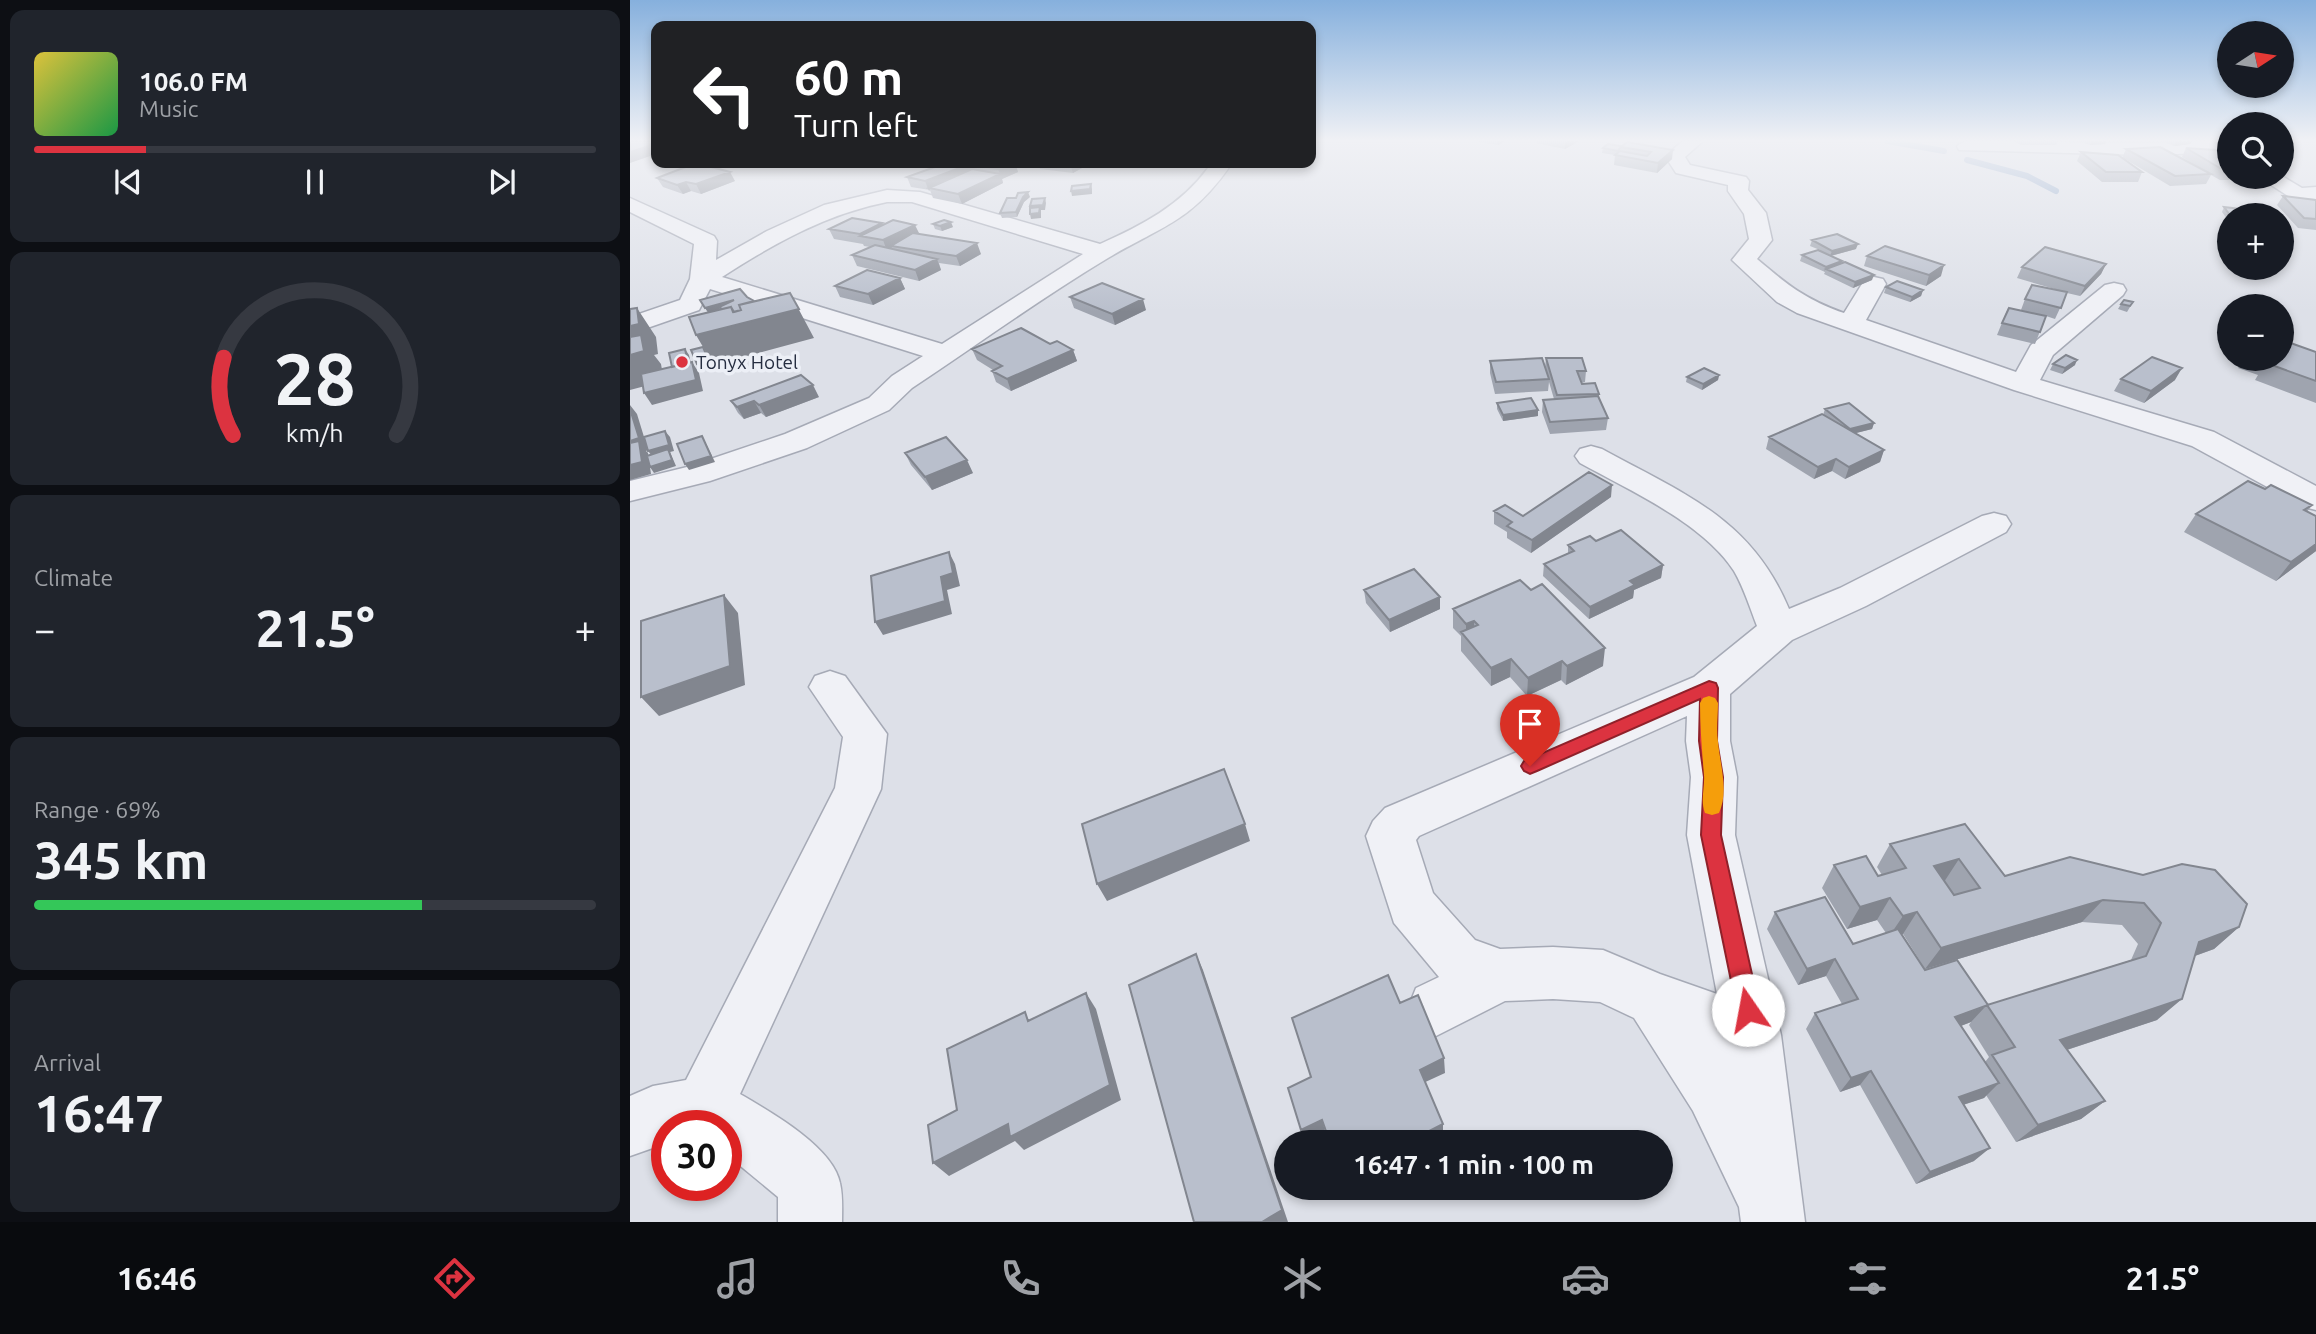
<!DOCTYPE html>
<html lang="en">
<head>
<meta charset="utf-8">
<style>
	body { margin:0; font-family:Ubuntu,sans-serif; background:#20242c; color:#f1f3f6; height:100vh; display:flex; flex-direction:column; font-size:26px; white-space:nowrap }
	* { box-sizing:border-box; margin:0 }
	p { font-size:23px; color:#9ea1a6 }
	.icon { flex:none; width:38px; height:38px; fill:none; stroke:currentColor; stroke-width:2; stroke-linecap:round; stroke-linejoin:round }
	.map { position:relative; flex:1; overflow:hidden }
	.panel { display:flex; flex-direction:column; gap:10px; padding:10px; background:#0d0f14; width:630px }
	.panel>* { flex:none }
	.hud { position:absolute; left:21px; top:21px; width:665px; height:147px; border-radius:14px; box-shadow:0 4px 10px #0003; background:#202124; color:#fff; overflow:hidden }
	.needle { width:46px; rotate:78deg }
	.buttons { position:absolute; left:1587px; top:21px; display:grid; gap:14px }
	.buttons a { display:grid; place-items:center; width:77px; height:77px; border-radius:50%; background:#171b24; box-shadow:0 4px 10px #0003; font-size:35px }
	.speed { position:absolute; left:21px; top:1110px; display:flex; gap:14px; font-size:35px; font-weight:700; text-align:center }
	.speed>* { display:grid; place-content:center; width:91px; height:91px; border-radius:50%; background:#171b24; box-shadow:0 4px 10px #0003; line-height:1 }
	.speed .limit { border:10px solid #d22; background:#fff; color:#111 }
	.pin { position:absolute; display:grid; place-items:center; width:60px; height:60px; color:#fff; margin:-72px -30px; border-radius:50% 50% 50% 0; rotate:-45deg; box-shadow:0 0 7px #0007 }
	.pin .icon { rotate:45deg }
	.me { position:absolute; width:77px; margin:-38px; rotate:348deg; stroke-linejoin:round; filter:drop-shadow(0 0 5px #0008) }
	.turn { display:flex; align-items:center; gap:24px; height:147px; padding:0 28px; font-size:32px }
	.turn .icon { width:91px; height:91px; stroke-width:2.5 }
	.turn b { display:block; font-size:49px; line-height:60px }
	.big { font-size:52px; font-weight:600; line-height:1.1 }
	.panel .tile { flex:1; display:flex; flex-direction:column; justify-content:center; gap:10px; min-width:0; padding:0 24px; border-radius:14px; background:#20242c }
	.panel .dial { align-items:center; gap:0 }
	.dial svg { height:182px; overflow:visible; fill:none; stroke:#363941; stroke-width:7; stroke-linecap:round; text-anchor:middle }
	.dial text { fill:#f1f3f6; stroke:none }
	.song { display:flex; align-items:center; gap:21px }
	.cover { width:84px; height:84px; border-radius:10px; background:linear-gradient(135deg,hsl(50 70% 55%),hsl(140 70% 35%)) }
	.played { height:7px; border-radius:4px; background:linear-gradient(90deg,#dc3340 20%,#363941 20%) }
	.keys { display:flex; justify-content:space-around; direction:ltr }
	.heat { display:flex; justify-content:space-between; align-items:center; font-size:38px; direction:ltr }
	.charge { height:10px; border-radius:5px; background:linear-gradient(90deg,#34c759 69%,#363941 0) }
	.trip { position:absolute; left:644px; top:1130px; width:399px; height:70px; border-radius:35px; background:#171b24; box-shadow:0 4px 10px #0003; font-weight:600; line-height:70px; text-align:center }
	.tabs { display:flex; height:112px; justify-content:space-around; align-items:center; background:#090b0e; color:#9ea1a6 }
	.tabs .icon { width:49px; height:49px }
	.tabs .current { color:#dc3340 }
	.tabs b { font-size:32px; color:#f1f3f6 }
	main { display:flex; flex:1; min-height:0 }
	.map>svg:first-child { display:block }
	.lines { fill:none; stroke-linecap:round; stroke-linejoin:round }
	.stream { stroke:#93abcc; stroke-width:6 }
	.minor-casing { stroke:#a6aab6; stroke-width:3 }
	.minor { fill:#f0f1f6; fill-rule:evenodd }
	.wall { fill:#9fa4af; fill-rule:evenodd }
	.shaded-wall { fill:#82868f }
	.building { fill:#b9bfcc; stroke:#82868f; stroke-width:2; fill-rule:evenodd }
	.route { fill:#dc3340; stroke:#8f212a; stroke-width:2 }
	.slow { fill:#f59e0b }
	.poi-dot { fill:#dc3340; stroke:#eceff6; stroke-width:2.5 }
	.labels { text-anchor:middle; stroke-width:7; stroke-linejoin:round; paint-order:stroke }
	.far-poi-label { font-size:19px; fill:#252d40; stroke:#eceff6; text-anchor:start }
</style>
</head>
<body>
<main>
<section class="panel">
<div class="tile">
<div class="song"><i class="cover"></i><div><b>106.0 FM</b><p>Music</p></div></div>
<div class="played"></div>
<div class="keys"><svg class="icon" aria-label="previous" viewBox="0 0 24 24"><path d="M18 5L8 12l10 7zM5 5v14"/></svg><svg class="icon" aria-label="pause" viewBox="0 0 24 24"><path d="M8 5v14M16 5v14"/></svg><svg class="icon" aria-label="next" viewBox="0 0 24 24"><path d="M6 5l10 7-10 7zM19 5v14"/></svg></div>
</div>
<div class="tile dial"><svg viewBox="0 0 100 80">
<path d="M14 69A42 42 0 1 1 86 69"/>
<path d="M14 69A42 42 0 0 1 10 35" stroke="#dc3340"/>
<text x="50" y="56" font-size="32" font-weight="700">28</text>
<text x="50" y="72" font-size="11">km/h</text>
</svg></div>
<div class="tile"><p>Climate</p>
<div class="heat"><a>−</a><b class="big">21.5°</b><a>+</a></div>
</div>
<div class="tile"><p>Range · 69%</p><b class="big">345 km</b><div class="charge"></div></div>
<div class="tile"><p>Arrival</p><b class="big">16:47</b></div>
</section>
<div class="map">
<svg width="1686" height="1222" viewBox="0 0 1686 1222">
	<rect width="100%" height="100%" fill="#dde0e8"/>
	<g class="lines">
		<path class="stream" d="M1257,141L1314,151
			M1337,160L1397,176L1426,191"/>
		<g class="minor-casing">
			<path id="minor" d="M1053,141H1073L1055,157L1060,165L1116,177L1119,181L1118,190L1136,213L1142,240L1127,259C1159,286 1175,299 1214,313L1235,279L1244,277L1253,279L1256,284L1236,320L1386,372L1401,345L1475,285L1484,283L1493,285L1496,290L1493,295L1423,355L1410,380L1584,432L1686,486V510L1674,507L1562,446L1384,390L1167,313L1147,302L1102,260L1119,239L1114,214L1098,191V185L1046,173L1035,156Z
				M1335,141L1517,143L1580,141L1600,149V162L1577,153L1517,155L1329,150L1327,146Z
				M572,163H598L600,166C561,222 532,226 478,258C411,298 347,345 282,388L259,410L177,448L80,481L0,501V481L57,467L155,434L239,398L262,376L293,356L80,289L69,310L0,334V317L50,300L60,279L64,244L0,212V198L84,236L87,241L86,260L137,231L194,205L257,190L290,192L470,244C511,226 551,205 578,168ZM257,202H282L453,254L312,344L92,277C143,244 196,214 257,202Z
				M1652,176L1672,188L1686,187V199L1661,198L1629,177Z
				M961,446L972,449C1054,494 1121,518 1159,609L1210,588L1352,516L1364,513L1376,516L1381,524L1376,532L1236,606L1162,640L1100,694V741L1107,777L1105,835L1151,1035L1175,1222H1111L1109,1207L1063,1111L1004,1018L970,1002L923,999L875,1001L806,1036L786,1028L778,1008L786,988L809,977L764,923L736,836L743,821L755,808L1064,677L1127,626C1120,608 1114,588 1104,571C1073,523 999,490 950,463L945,456L950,449ZM1057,716L1056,741L1061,777L1057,835L1087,994L1030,974L973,950L923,947L870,949L845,940L803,893L786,840L789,836Z
				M200,671L215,676L257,734L251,789L110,1094C141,1112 203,1147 210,1183C213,1196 212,1210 212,1222H148V1197L96,1154V1125H37V1143L0,1156V1096L23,1086L56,1080L205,788L213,737L179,687L185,676Z"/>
		</g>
		<use href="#minor" class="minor"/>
	</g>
	<path class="wall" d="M844,141H875L868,145Z
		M906,141H949L935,149L906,143Z
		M1384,141H1428L1426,145H1391Z
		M1449,141H1479H1476L1475,144L1460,145Z
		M1532,141H1562L1560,144L1544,146Z
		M997,142L1042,159L1027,173L984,165L985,155L972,153L973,148L991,146Z
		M1556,148L1600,157V177H1614L1612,180H1590L1581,175L1576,184L1540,186L1495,159L1512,172L1508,182H1472L1447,161L1451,152L1492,158L1496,149L1580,174L1552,157Z
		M316,163H385L388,172L372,179L373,183L332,204L303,198L300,190L281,187L277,177Z
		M408,163H461L443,173L410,169Z
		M27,178L105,181L71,194L61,191L53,194L33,187Z
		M1653,196L1686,200V230L1668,228L1647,205Z
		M400,197L394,202L387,217L372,218L370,213Z
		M1594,207L1616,215H1600V223L1592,212Z
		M303,224L323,227L312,231L305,229Z
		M253,225L289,234L351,254L330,266L309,263L311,270L289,281L227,266L222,255L240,247L234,246L233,244L204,239L199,229Z
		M1182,240L1226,249L1201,256L1212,263L1242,280L1223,288L1194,274L1195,272L1170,261L1172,255L1190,250L1180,246Z
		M1237,256L1311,276L1296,286L1234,266Z
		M1476,264L1471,274L1450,296L1437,293L1425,319L1416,316L1405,344L1367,335L1378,308L1391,310L1395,299L1435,292L1387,278L1392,267Z
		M270,278L275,289L243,305L210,297L205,286Z
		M1256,287L1293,290L1291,296L1280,302L1254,293Z
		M440,297L516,310L485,325L444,308Z
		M1503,302L1497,312L1488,309L1491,304Z
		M420,344L443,350L447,361L381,391L366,382L362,371L363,370L347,360L342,349Z
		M1686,352V403L1625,380L1628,375L1608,368L1614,359H1652Z
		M916,358L956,371L955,382L951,383L952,384L969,394V397L978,418L976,430L920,434L912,412L913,400L924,399L919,382L918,391L865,394L860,373V361L915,368Z
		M1423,364L1445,365L1432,374L1420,370Z
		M1089,375L1088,380L1072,390L1056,382L1057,377Z
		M1491,379L1545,380L1514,403L1484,391Z
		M189,397L136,417L131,413L114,419L108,413L101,401Z
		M867,403L908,416L873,421L867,409Z
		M1195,409L1244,423L1242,429L1226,433L1254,450L1250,462L1215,479L1202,471L1184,479L1136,449L1139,437L1193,415Z
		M275,453L343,473L302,490L281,465Z
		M1635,489L1682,505L1677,512L1686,516V551L1646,581L1554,532L1566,514Z
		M981,497L901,553L877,538V532L864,524V511L893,516Z
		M966,541L1033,565L1031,578L1004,590L1003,598L959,619L913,576L914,564L938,553V545Z
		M734,590L810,609L760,632L736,603Z
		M823,609L973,666L936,685L931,680L897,696L880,677L861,686L831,651V636L823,628Z
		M1335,824L1375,876L1440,857L1609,927L1584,949L1565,956L1527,1020L1437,1050L1475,1101L1451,1119L1386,1142L1356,1095L1354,1098L1333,1105L1344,1161L1286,1184L1230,1085L1210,1092L1176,1029L1185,1013L1212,1004L1196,976L1168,985L1137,929L1145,912L1223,944L1256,933L1247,920L1217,929L1192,888L1204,865L1248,876L1252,875L1247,867L1260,844ZM1452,922L1492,925L1508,944L1501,960L1358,1005L1295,969ZM1272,934H1273L1295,969ZM1341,1022L1339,1025L1359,1057L1355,1062L1331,1026Z"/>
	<path class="shaded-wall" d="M868,141H875L868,145Z
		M935,141H949L935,149Z
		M1462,141H1479H1476L1475,144L1460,145Z
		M1547,141H1562L1560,144L1544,146Z
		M26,142V154L0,163V152Z
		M1043,150L1042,159L1027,173L1028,163Z
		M385,163L388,172L372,179L373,183L332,204L328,194L370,174L368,169Z
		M442,163H461L443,173L440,164Z
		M340,164L343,173L299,188L300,190L299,191L295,181Z
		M100,172L105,181L71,194L66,184Z
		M56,182L61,191L53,194L47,185Z
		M461,184L462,189V194L442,196L441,191Z
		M398,192L400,197L394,202L387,217L386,212L393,197Z
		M415,198L416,203L415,210H411V218L401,219L400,214L401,211L400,206Z
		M321,222L323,227L312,231L310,226Z
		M252,223L256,233L231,236L230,234Z
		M285,225L290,235L261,246L262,248L257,251L253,240Z
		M347,243L351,254L330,266L326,256Z
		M1228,244L1226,249L1200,256L1202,251Z
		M307,259L311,270L289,281L285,270Z
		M1212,261L1211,266L1196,269L1194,272L1196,267Z
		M1476,264L1471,274L1450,296L1455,286Z
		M1314,265L1311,276L1296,286L1299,275Z
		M1244,275L1242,280L1223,288L1225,282Z
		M270,278L275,289L243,305L238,294Z
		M1293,290L1291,296L1280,302L1282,297Z
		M160,293L184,338L84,365L79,358L83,367L70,370L67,364L76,352L66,335L101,308L89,307L91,310L79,314L75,308L104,300L107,306Z
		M513,299L516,310L485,325L482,314Z
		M7,308L26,337L28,354L24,355L31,364L34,381L0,390V326Z
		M55,349L59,355L63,372L47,377Z
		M443,350L447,361L381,391L377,379Z
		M1447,360L1445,365L1432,374L1435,368Z
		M62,362L69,373L73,391L22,405L14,393Z
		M1552,368L1545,380L1514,403L1521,391Z
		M1089,375L1088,380L1072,390L1073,384Z
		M183,385L189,397L136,417L129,405Z
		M124,401L131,413L114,419L107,407Z
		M0,405L7,414L18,450L16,451L18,453L21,474L0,480Z
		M908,410V416L873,421V415Z
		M1244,423L1242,429L1218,435L1220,429Z
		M35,431L40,437L44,451L40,452L46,466L24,473L20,467L23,457L18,451Z
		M72,436L85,462L59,470L55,464Z
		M1254,450L1250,462L1215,479L1219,467Z
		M1206,459L1202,471L1184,479L1188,467Z
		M337,460L343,473L302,490L295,477Z
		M982,485L981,497L901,553L902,540Z
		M1686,544V551L1646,581L1661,562Z
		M319,552L325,564L330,586L317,590L322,614L253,635L245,622L311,577Z
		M1033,565L1031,578L1004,590L1003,598L959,619L960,607L1000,581Z
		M94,595L108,613L115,685L29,716L11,697Z
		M810,597V609L760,632L759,620Z
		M844,621V639H836V624Z
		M975,648L973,666L936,685L937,666Z
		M881,659L880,677L861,686V668Z
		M932,661L931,680L897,696L898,678Z
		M615,824L620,841L477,901L467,884Z
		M1329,859L1314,882L1304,866Z
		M1260,898L1247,920L1217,929L1230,907Z
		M1473,900L1452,922L1295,969L1311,948Z
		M1287,912L1273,934L1258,938L1273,916Z
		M1609,927L1584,949L1545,963L1569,942Z
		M566,954L573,970L658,1222H632Z
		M1205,959L1196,976L1168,985L1177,969Z
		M456,993L466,1009L491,1100L394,1150L385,1141L319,1176L303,1163Z
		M1552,999L1527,1020L1409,1059L1430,1040Z
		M1355,1007L1341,1022L1312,1033L1325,1017Z
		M814,1058L815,1073L791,1084L790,1070Z
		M1241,1071L1230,1085L1210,1092L1221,1078Z
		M1369,1083L1354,1098L1314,1111L1329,1097Z
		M1475,1101L1451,1119L1386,1142L1408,1125Z
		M692,1120L696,1134L676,1143L671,1130Z
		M813,1124V1137L803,1143H776Z
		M1360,1148L1344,1161L1286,1184L1300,1172Z
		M690,1188H715L694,1199Z
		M777,1188H785L775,1194L774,1190Z"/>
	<path class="building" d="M0,141H20L26,142L19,145H22L0,152Z
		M997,142L1043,150L1028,163L985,155L990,151L1017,156L1021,152L991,147Z
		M978,144L991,146L988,151L973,148Z
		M1530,147L1581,174L1545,176L1496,149Z
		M1556,148L1586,150L1600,157V171H1595Z
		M1451,152L1488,155L1512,172H1476Z
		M66,163L100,172L66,184L56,182L47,185L27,178Z
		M316,163H384L368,169L340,164L295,181L277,177Z
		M342,169L370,174L328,194L299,188Z
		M461,184L460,189L441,191L442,186Z
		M398,192L393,197L386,212L370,213L377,198H386L388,193Z
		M1653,196L1686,200V219L1674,218Z
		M415,198L413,205L400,206L402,199Z
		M410,207L409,213L400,214V208Z
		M1594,207L1611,209L1616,215H1600Z
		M222,218L252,223L230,234L199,229Z
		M263,220L285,225L253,240L230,236Z
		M314,220L321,222L310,226L303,224Z
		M283,233L347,243L326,256L261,246Z
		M1207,234L1228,244L1202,251L1182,240Z
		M245,245L307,259L285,270L222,255Z
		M1255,246L1314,265L1299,275L1237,256Z
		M1415,247L1476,264L1455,286L1392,267Z
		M1188,250L1212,261L1196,267L1172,255Z
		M1215,262L1244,275L1225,282L1196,269Z
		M237,270L270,278L238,294L205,286Z
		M1267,281L1293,290L1282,297L1256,287Z
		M472,283L513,299L482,314L440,297Z
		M1402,285L1437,292L1431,308L1395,299Z
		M110,289L117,297L124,301L109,305L111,310L104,312L101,307L92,309L89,307L104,300L75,308L70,300Z
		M160,293L169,309L66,335L59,317L101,307L103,312L111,310L109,305Z
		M1494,300L1503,302L1500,306L1491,304Z
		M7,308L9,324L0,326V309Z
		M1379,308L1416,316L1410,332L1372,323Z
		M391,328L420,344L427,341L443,350L377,379L362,371L372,366L342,349Z
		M11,335L14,351L0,355V337Z
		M1652,340L1686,352V381L1636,363L1641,359H1639H1652Z
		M73,347L79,361L67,364L61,350Z
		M55,349L58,363L42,367L39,353Z
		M1436,355L1447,360L1435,368L1423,364Z
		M1522,357L1552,368L1521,391L1491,379Z
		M912,358L919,379L866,382L860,361Z
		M916,358H952L956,371H947L952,384L965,383L969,394L927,395Z
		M62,362L66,380L14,393L11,374Z
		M1074,368L1089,375L1073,384L1057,377Z
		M171,375L183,385L129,405L124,401L107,407L101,401Z
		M968,396L978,418L920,422L913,400Z
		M901,398L908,410L873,415L867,403Z
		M1219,403L1244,423L1220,429L1195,409Z
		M0,409L9,438L0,441Z
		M1192,414L1254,450L1219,467L1206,459L1188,467L1139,437Z
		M35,431L39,445L18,451L14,437Z
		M72,436L81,456L55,464L47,444Z
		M316,437L337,460L295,477L275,453Z
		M9,441L12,462L0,465V443Z
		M38,449L42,460L20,467L17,456Z
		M959,472L982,485L902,540L877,526L882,522L864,511L875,505L893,516Z
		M1618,481L1635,489L1641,485L1682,505L1674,510L1686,516V544L1661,562L1566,514Z
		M991,530L1033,565L1000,581L1005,585L960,607L914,564L944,551L938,545L960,536L966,541Z
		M319,552L323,573L311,577L315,601L245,622L241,576Z
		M784,569L810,597L759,620L734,590Z
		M890,580L901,590L912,584L975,648L937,666L932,661L898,678L881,659L861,668L831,632L848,625L844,621L836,624L823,609Z
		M94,595L100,666L11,697V621Z
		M594,769L615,824L467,884L452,824Z
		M1335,824L1375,876L1440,857L1513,875L1552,864L1585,870L1617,904L1609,927L1569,942L1552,999L1430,1040L1475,1101L1408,1125L1362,1055L1385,1047L1357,1005L1516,956L1531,923L1514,903L1473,900L1311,948L1287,912L1273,916L1260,898L1230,907L1204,865L1236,856L1248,876L1276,868L1260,844ZM1329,859L1350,888L1324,895L1304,866Z
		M1195,897L1223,944L1268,929L1295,970L1327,960L1358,1005L1325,1017L1369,1083L1329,1097L1360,1148L1300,1172L1241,1071L1221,1078L1185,1013L1228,999L1205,959L1177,969L1145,912Z
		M566,954L652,1210L632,1222H564L499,985Z
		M758,975L770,1003L788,995L814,1058L790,1070L813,1124L776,1143H681L697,1134L692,1120L671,1130L658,1088L681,1077L662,1018Z
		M456,993L480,1085L380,1137L378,1124L303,1163L298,1125L327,1110L317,1049L395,1012L398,1021Z
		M813,1136L816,1143H800Z"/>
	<linearGradient id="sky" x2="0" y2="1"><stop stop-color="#86b0dd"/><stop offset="0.45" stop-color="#f0f1f5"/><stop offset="1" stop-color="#f0f1f5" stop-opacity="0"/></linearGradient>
	<rect width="1686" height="312" fill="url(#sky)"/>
	<path class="route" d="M1079,681L1086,683L1088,688L1087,741L1093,777L1091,835L1130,1010L1126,1018L1118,1022L1110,1018L1107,1010L1071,835L1074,777L1069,741L1070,699L907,771L900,774L894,771L891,766L894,761Z"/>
	<path class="slow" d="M1079,696L1085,698L1088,703C1088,716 1086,729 1088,742C1090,764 1099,792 1089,813L1082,815L1075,813C1070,801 1075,787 1074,775C1072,750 1070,728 1070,703L1073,698Z"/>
	<circle class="poi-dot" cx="52" cy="362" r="7"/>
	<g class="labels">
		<g class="far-poi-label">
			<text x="66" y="369">Tonyx Hotel</text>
		</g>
	</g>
</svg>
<div class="buttons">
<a><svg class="needle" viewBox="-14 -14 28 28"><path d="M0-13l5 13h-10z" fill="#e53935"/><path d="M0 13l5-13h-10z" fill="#9ea1a6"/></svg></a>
<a><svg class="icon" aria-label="search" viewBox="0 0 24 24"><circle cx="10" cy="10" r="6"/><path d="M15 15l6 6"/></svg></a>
<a>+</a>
<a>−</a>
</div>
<div class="speed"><div class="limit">30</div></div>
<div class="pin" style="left:900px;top:766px;background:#d93025"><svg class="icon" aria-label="arrive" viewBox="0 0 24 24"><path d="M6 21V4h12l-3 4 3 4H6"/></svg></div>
<svg class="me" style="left:1118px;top:1010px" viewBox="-20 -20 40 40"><circle r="19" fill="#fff"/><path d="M0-13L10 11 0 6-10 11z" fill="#dc3340"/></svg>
<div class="trip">16:47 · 1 min · 100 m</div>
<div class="hud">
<div class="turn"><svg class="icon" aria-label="left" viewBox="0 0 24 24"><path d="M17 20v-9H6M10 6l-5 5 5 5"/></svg><div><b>60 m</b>Turn left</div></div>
</div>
</div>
</main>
<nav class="tabs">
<b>16:46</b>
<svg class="icon current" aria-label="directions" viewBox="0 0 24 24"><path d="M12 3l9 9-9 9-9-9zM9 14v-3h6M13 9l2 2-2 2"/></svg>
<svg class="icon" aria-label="music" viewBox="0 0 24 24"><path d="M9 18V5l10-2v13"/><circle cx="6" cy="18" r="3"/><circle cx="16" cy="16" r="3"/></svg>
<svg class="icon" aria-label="phone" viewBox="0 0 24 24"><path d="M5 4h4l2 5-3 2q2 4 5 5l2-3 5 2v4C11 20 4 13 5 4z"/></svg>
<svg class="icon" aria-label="climate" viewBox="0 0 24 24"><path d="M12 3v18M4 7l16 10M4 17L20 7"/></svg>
<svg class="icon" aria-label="car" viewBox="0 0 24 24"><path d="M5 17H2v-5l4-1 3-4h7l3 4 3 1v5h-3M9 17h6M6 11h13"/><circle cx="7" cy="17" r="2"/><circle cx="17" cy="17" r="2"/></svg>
<svg class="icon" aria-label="filters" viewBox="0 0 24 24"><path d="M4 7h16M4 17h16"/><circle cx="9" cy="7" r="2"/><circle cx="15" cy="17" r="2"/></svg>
<b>21.5°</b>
</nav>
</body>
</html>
